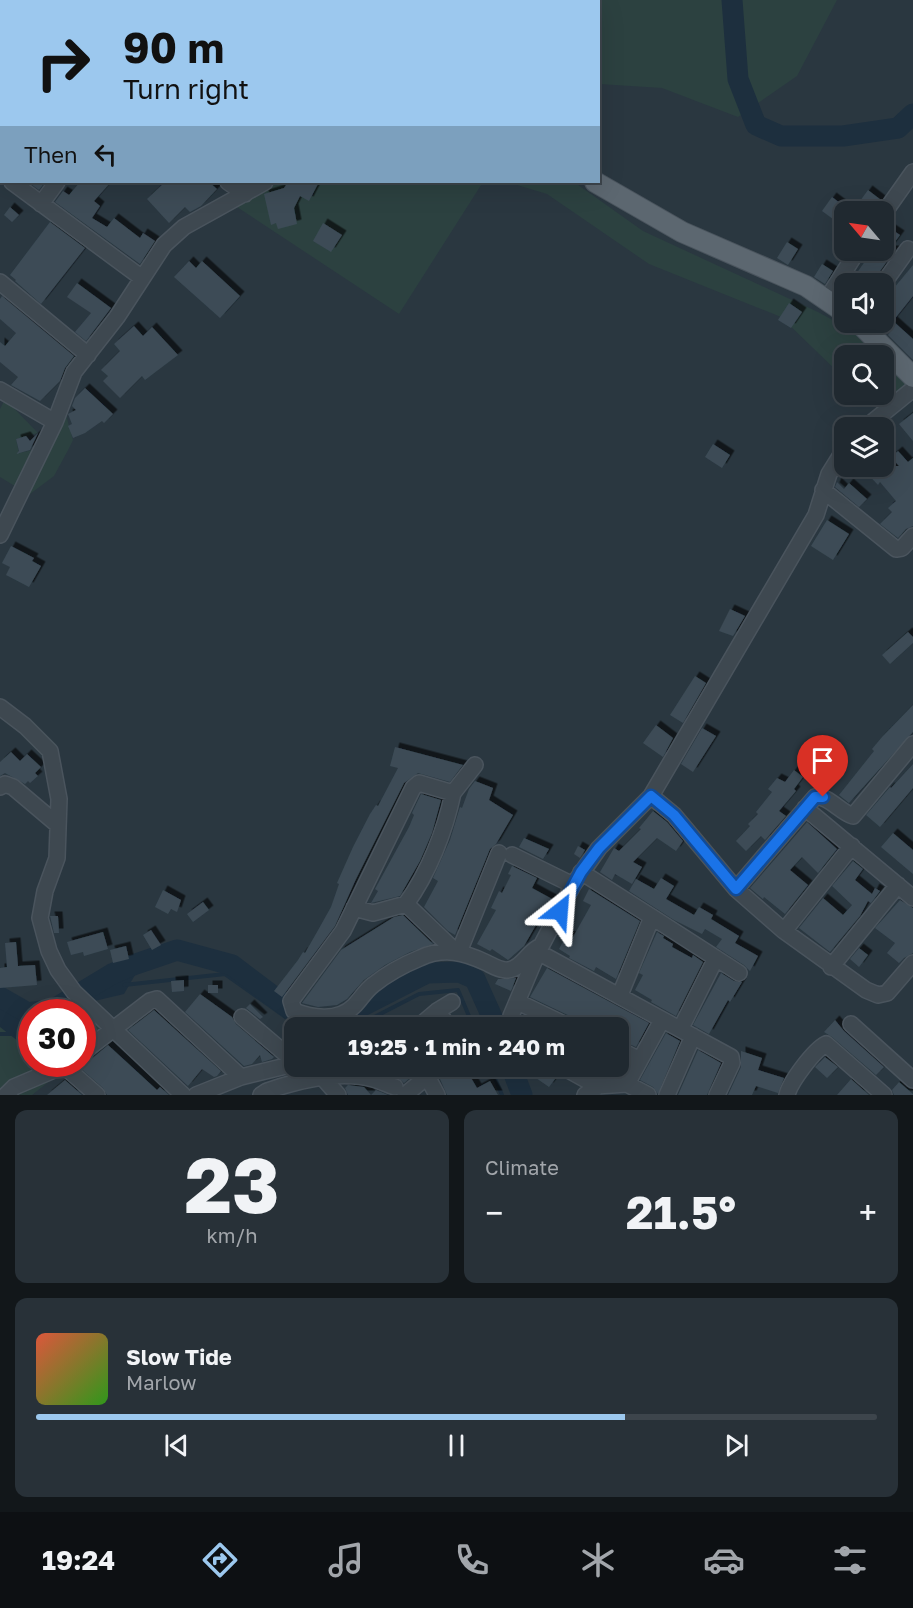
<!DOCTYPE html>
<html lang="en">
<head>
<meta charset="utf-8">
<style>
	body { margin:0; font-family:"Golos Text",sans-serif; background:#283138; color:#f1f3f6; height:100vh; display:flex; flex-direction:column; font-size:22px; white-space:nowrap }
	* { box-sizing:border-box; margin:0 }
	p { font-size:20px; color:#a2a6ab }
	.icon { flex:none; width:33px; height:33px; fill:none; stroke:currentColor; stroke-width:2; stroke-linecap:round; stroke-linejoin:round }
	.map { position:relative; height:1095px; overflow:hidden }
	.details { display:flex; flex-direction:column; gap:15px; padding:15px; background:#12171a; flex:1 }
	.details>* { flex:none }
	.banner { position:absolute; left:0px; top:0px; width:600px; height:183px; box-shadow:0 6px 24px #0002,0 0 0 2px #3d454c; background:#9cc8ee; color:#111; overflow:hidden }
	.needle { width:39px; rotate:299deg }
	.controls { position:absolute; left:834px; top:201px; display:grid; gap:12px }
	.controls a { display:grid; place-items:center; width:60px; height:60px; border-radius:12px; background:#202930; box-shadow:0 6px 24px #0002,0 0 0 2px #3d454c; font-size:30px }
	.speed { position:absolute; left:18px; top:999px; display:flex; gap:12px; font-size:30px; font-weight:700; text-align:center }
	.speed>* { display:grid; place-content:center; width:78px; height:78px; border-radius:50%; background:#202930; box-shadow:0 6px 24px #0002,0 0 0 2px #3d454c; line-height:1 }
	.speed .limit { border:9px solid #d22; background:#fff; color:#111 }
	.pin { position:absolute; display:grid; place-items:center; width:51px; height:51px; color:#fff; margin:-62px -26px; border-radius:50% 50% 50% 0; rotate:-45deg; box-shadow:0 0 6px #0007 }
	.pin .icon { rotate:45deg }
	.me { position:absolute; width:66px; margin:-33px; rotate:28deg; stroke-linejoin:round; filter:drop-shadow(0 0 4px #0008) }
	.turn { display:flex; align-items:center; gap:21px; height:126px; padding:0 24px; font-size:27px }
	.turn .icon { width:78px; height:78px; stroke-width:2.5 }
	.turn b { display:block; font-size:42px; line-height:51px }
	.then { display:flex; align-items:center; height:57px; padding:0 24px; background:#0003; gap:12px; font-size:22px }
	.big { font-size:45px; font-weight:700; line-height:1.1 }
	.details .widget { flex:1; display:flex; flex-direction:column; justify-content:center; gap:9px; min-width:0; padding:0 21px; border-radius:12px; background:#283138 }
	.details .dial { align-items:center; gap:0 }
	.dial b { font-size:78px; line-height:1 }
	.song { display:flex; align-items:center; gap:18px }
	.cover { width:72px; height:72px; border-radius:9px; background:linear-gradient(135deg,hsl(10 70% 55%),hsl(110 70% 35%)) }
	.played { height:6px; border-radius:3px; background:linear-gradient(90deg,#9cc8ee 70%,#3d454c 70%) }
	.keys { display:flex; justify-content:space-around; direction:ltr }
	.heat { display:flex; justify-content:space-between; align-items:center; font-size:33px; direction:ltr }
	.details .tiles { flex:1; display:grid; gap:15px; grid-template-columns:1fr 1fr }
	.widget:last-child { grid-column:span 2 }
	.trip { position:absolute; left:284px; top:1017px; width:345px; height:60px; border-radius:12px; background:#202930; box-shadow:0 6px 24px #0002,0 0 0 2px #3d454c; font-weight:700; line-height:60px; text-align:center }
	.dock { display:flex; height:96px; justify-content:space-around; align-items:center; background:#0d1013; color:#a2a6ab }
	.dock .icon { width:42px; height:42px }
	.dock .selected { color:#9cc8ee }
	.dock b { font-size:27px; color:#f1f3f6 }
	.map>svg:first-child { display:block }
	.green { fill:#2c4140 }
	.water { fill:#1d2f3e }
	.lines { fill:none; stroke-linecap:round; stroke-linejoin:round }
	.stream { stroke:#1d2f3e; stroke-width:4 }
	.river { stroke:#1d2f3e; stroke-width:21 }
	.building { fill:#3c4b56; filter:url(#shadow) }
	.minor-casing { stroke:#4a545d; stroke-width:18 }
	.major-casing { stroke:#4a545d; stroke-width:22 }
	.minor { stroke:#3e4850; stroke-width:15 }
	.major { stroke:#5c6770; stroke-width:20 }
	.route-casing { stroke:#114b97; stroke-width:15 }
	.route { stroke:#1a73e8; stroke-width:10 }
</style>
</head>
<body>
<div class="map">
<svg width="913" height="1095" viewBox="0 0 913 1095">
	<defs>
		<filter id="shadow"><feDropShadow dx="4.5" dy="-4.5" stdDeviation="0" flood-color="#0009"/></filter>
	</defs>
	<rect width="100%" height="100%" fill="#2a3740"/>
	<path class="green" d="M473,0H837L797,76L738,117L662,88L599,84L598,2L473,1Z
		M271,182H483L399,314L237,207L263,192Z
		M507,182H574L643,231L818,312L849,329L877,355L844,356V378L781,317L649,264L547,194Z
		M884,362L911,387L884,415L862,395L884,394Z
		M5,399L38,433L16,439L19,453L42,448L18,488L0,477V409Z
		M66,415L73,440L67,452L54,476L22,500L50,436Z
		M0,1003L25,1020H31L32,1064H71L32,1095H0Z
		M83,1021L115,1027L83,1054Z"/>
	<path class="water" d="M133,965L135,975L124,994L90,1002L112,974Z
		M4,1006L25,1020H31V1045H23L0,1027V1008Z"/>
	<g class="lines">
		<path class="stream" d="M124,985L225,974L301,1028
			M70,1012L83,1004
			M353,1028L419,994L458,990L474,1028
			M0,1034H13
			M490,1066L502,1095"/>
		<path class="river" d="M732,0L738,79L756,125L781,136H843L898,128L913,114
			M0,997L28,1013L54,1009L112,974L133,965L177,950L232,965L305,1020H308
			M339,1018L427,973L459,972L475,979L497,1028
			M511,1066L522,1095"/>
	</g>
	<path class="building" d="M28,182H45L39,190Z
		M80,182H111L94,201L100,206L92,218L107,227L114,218L140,238L143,233L155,241L140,264L55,202L63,191L69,195Z
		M165,182H209L217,189L201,206L190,212L185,207L169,223L147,199Z
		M288,182H319L309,201L300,196L294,208L297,224L278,229L276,223L271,225L264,194L284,188Z
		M868,190L881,200L874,212H852Z
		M832,197L844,206V227L822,211Z
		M10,207L19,215L12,222L4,215Z
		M50,222L85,248L41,304L15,281L16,280L10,275Z
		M323,223L342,235L331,252L313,241Z
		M888,227L900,235L889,250H895L871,284H849L873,250H884V233Z
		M787,242L798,249L788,265L777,258Z
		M189,261L196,268L202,261L240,296L220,318L174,277Z
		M822,264L833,271L825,284L814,277Z
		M913,265V296L893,321L913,339V360L888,335L890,332L886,329L884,331V300Z
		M77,283L111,308L86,341L75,332L91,313L67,297Z
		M2,296L74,356L65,368L60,381L40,401L11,385L18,377L0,362V342L5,346L16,333L0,319V299Z
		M789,303L802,312L791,328L778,320Z
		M134,326L143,336L152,327L178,355L145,380L142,376L120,398L103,381L108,376L101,370L120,351L114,344Z
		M85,388L113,414L104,423L102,421L85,433L73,438L68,426L72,424L68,414L76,410L72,406L75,398Z
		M868,394H888L879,404Z
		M913,413V441L899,424Z
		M38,433L30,450L16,454L19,451L16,439L26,436L30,441Z
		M713,444L730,455L722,468L705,457Z
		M898,451L908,462L913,458V526L906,529L898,538L880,524L892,512L888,508L896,501L880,482L878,485L860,466H899L891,457Z
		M837,482L844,489L849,483L867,499L859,507L835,487Z
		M827,520L849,534L833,560L811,546Z
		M11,546L34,558L32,561L41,566L29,587L6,575L10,567L2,563Z
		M730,609L745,616L733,636L719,631Z
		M908,632L913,637V643L890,664L882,655Z
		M695,676L706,683L683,723L670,715Z
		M913,705V732L849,803L839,795L874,751L872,749L882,737Z
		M656,725L673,738L663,757L643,743Z
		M702,728L716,736L693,772L681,764Z
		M395,747L463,765L450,782L418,773L404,783L356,879L335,926L282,997L274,991L298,960L303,952L305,953L317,932L331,907L339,884L337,883L353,847L370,814L376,805L378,806L398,768L390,766Z
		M11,752L20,761L27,754L41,767L35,773L38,776L30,783L28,781L25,784L5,773L0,776V762Z
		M913,764V788L880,827L866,815L890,787L891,788Z
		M794,770L803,777L794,789L796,791L779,811L786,816L765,840L761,836L746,851L736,841L750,826L748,824L758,814L756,812L772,792L768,789L777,778L785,782Z
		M475,781L493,788L489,800L513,815L496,844L490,849L455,935L448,931L424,907L438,881L433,878L450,840L460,807L462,808L469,789Z
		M421,794L441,800L432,833L420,861L400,896L371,903L378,891L375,889L409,827L414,815L412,813Z
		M653,811L667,822L683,841L676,851L657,838L633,862L642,867L632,884L615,874L612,880L600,872L614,848L619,851L641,829L639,828Z
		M807,822L837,849L818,873L802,857L790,870L808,885L785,914L764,897L763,899L750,888Z
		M893,833L913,850V874L881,847Z
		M524,838L549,849L543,859L519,847Z
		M578,846L585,850L580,858L574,854Z
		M853,861L863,869L855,880L872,894L875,888L880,891L871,903L868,901L860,916L830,952L799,928L823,898L843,915L852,905L832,886Z
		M512,866L537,878L532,888L554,900L540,927L536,925L524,946L508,960L492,949L490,951L477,944L496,910L491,908L499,891L502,893L511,875L508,874Z
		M661,878L674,886L666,899L694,915L699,907L713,915L711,919L739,936L735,943L758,956L750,971L744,965L716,947L722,939L705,929L702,934L674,920L629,891L636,879L654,889Z
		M589,889L640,921L616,979L596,967L594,971L569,958L570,956L559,949L567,934L573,937L591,905L583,901Z
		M163,890L181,900L177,912L171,909L168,914L155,907Z
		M900,900L913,908V953L904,958L899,963L887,953L895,943L875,928Z
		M203,902L209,910L193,922L187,914Z
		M403,915L433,944L410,952L385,965L364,980L347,999L337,1005L318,1007L302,1003L341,950L394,917Z
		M50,916H58L59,933H54Z
		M151,930L161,945L152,950L143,935Z
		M103,932L108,949L84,956L83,952L71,955L67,942Z
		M657,932L664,936L663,938L673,944L672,947L692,958L693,955L703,962L676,1016L651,1002L652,1000L635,990L643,975L639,973Z
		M16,942L18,966L35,965L37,985L0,988V968L7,967L5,943Z
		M126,946L129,959L113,963L110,950Z
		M859,948L868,955L859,967L850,959Z
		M547,968L649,1023L636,1047L618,1039V1028H582L576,1019L530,997Z
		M721,973L734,981L742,982L730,1002L728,1000L709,1034L693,1025Z
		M516,978L511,991L495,984L498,979Z
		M184,980V991L172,992L171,981Z
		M208,985H218V993H208Z
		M200,994L232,1017L236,1024L274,1057L272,1059L262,1062L260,1055L252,1064L244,1066L185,1012Z
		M250,1004L263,1017L260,1019L246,1008Z
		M154,1010L221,1071L217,1076L214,1077L202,1069L188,1086L128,1030Z
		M522,1015L548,1028H525L520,1025Z
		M835,1020L844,1031L884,1067L876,1075L832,1037L824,1032Z
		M666,1033L680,1041L658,1094L653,1087L640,1080Z
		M108,1045L157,1090L160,1087L169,1095H107L103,1088L78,1066L89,1061Z
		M698,1050L721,1063L707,1095H678Z
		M741,1051L762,1058L758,1070L784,1078L778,1093L756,1086L752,1095H728L741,1067Z
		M825,1057L838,1067L827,1078L815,1067Z
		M618,1060L627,1064L621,1075H618Z
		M379,1066L402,1067L424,1066L404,1083L398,1078L383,1072Z
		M449,1066H464L477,1088L490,1081L498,1095H447L440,1079L447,1073Z
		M545,1066H551L553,1071L558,1075L549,1087L536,1078Z
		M582,1066H612L607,1076H599Z
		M851,1079L869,1095H837Z
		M65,1080L82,1095H47Z
		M899,1082L913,1094V1095H894L892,1090Z
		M348,1085L364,1087L371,1095L376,1090L388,1095H348L345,1088Z"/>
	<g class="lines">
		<g class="minor-casing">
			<path id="minor" d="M0,121L2,119
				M0,173L2,174
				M12,182L142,278
				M228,182L245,194
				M41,204L57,182
				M884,213L913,172
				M0,282L88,355
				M883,284L908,249
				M827,299L858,250
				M0,390L55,422
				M865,428L913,389
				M823,490L896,549L902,548L913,536
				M0,535L55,422L74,372L117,317L164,245L184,227L265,182
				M0,707L25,726L50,751L59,799L57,858L45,891L40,918L49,951L58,970L74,992L183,1095
				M0,787L5,784L13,787L58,825
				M453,793L475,765
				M651,796L674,815L736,889L784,931L866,990L878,995L887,993L913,963
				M805,808L913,898
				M512,855L573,885
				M581,872L652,917
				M736,889L815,797C828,795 840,812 853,816L913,744
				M406,904L456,952
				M354,908L373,913L406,904C429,872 445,831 453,793L419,783L413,788L343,931L291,1001L294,1011C312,1018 338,1022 354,1006C361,999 365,991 373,985C388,973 403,965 420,958C444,947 464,952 487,963C493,966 501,971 508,970C522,969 528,951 541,946
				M784,931L852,846
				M459,952L499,853
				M538,952L731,1057L732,1063L717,1095
				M831,967L898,885
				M622,990L652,917L739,973
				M518,1002L572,1028
				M437,1011L450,1028
				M242,1017L294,1061
				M684,1022L716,958
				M851,1024L913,1080
				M417,1028L437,1011L452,1002
				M510,1028L511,1016L538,952L573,885L599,848L651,796L816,515L829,474L844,450
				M618,1049L640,1060
				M82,1053L150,1001L157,999L241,1077
				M64,1066L97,1095
				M561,1066L597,1086L593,1092
				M323,1078L338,1095
				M428,1078L437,1095
				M627,1084L662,1020
				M6,1095L14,1087L68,1064
				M196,1095L241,1077L294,1064
				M261,1095L267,1091C300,1080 339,1070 373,1079C381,1081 388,1085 395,1087
				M405,1095L440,1066
				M585,1095L597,1086L627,1084L648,1095
				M667,1095L693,1036
				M787,1095C790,1082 814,1050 826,1044L884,1095"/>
		</g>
		<g class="major-casing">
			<path id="major" d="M175,0L178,2
				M53,2L54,0
				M0,54L2,55
				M595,182L682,232L806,286L844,312
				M858,322L913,377"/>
		</g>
		<use href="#minor" class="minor"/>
		<use href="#major" class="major"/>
	</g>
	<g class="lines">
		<g class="route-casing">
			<path id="route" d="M560,911L581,872L599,848L651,796L674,815L736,889L815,797H823"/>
		</g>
		<use href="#route" class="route"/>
	</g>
</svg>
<div class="controls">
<a><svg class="needle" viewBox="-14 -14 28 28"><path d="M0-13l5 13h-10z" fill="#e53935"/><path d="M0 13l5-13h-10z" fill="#a2a6ab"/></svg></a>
<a><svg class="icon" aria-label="sound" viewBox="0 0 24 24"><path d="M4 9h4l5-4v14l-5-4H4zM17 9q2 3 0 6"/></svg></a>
<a><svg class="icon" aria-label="search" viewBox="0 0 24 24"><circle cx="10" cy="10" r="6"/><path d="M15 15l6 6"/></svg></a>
<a><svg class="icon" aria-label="layers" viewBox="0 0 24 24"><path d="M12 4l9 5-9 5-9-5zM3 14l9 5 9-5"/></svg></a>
</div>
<div class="speed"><div class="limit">30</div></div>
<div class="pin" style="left:823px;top:797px;background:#d93025"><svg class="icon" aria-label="arrive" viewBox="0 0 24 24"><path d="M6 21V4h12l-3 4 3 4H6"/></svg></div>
<svg class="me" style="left:560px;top:911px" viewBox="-20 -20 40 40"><path d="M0-17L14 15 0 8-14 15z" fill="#1a73e8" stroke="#fff" stroke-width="4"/></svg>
<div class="trip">19:25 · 1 min · 240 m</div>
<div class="banner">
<div class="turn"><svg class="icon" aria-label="right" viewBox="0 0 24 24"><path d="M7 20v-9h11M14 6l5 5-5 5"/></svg><div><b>90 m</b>Turn right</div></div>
<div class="then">Then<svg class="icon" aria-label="left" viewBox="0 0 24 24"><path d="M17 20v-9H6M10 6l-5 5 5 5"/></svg></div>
</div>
</div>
<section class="details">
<div class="tiles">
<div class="widget dial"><b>23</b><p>km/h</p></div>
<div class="widget"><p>Climate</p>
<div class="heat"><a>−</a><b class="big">21.5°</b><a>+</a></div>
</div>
<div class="widget">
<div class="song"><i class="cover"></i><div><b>Slow Tide</b><p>Marlow</p></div></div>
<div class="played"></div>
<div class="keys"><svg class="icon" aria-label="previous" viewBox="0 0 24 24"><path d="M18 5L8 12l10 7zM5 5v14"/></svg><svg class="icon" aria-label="pause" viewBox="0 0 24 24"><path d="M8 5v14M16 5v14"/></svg><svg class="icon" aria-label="next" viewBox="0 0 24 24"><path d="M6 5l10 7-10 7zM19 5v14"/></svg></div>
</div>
</div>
</section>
<nav class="dock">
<b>19:24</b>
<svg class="icon selected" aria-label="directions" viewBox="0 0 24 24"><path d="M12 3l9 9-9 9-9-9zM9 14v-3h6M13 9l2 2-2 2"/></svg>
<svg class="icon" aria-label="music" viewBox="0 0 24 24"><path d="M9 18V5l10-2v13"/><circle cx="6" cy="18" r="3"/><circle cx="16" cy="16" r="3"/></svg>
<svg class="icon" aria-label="phone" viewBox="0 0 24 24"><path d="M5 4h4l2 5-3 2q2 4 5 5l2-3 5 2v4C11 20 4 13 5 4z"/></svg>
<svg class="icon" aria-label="climate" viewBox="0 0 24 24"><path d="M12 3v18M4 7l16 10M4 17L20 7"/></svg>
<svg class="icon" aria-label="car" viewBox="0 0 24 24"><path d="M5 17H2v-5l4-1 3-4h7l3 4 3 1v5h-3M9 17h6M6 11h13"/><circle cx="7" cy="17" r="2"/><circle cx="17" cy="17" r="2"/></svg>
<svg class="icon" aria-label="filters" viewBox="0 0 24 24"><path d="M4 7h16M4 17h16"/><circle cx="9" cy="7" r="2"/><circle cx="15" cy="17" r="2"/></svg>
</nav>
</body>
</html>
